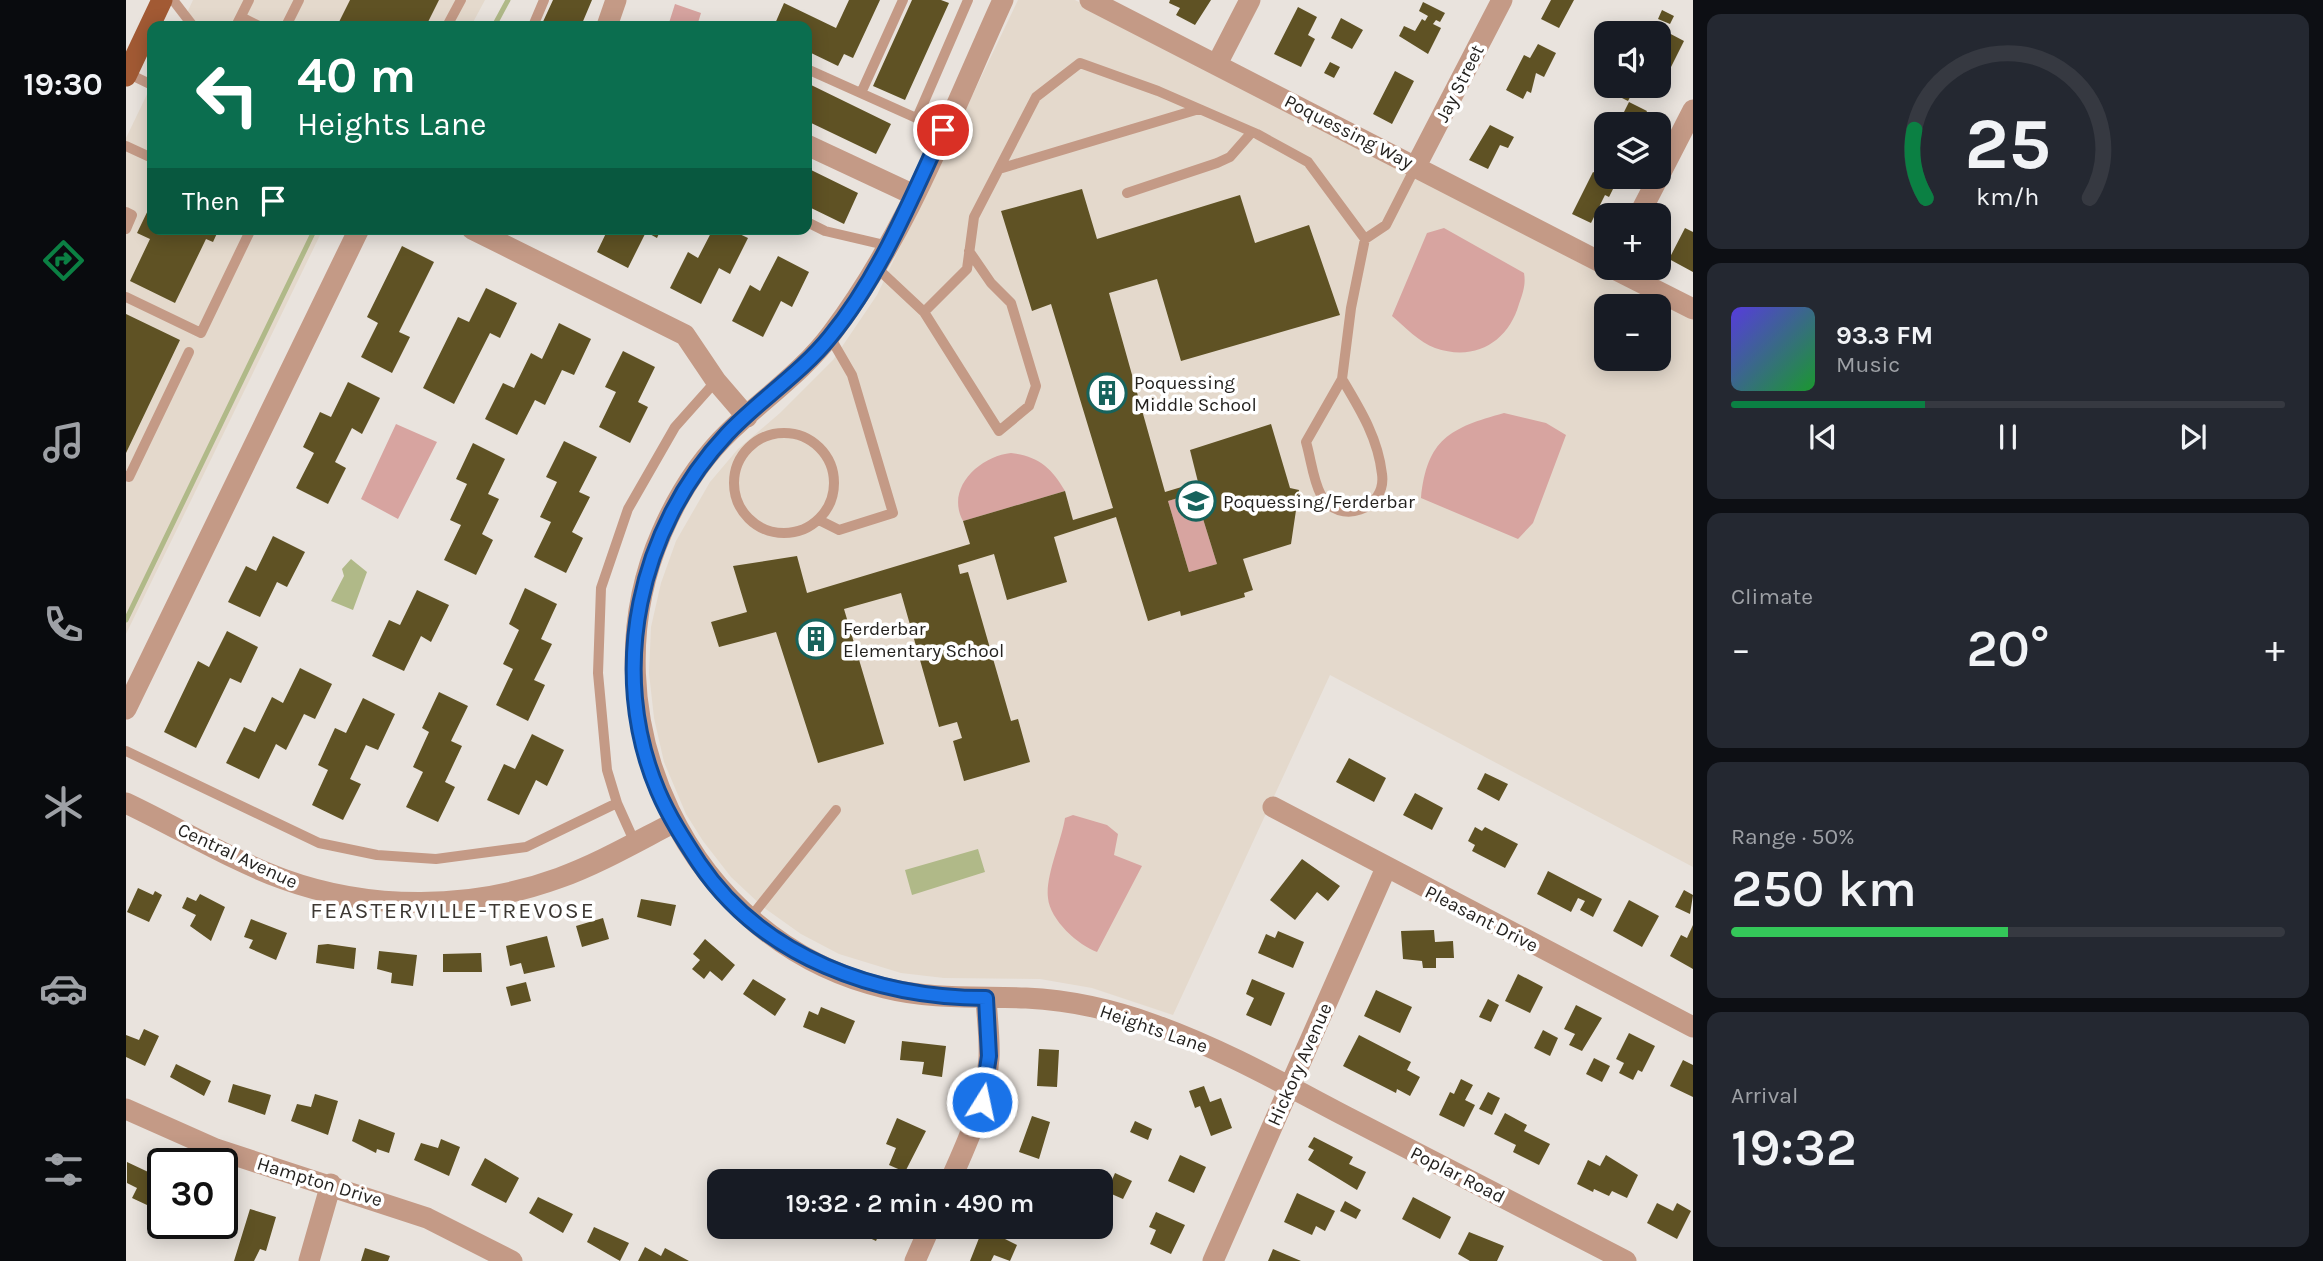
<!DOCTYPE html>
<html lang="en">
<head>
<meta charset="utf-8">
<style>
	body { margin:0; font-family:Karla,sans-serif; background:#242831; color:#f1f3f6; height:100vh; display:flex; flex-direction:column; font-size:26px; white-space:nowrap }
	* { box-sizing:border-box; margin:0 }
	p { font-size:23px; color:#9ea1a6 }
	.icon { flex:none; width:38px; height:38px; fill:none; stroke:currentColor; stroke-width:2; stroke-linecap:round; stroke-linejoin:round }
	.map { position:relative; flex:1; overflow:hidden }
	.panel { display:flex; flex-direction:column; gap:14px; padding:14px; background:#0d0f14; width:630px }
	.panel>* { flex:none }
	.hud { position:absolute; left:21px; top:21px; width:665px; height:214px; border-radius:14px; box-shadow:0 4px 18px #0003; background:#0b6e4f; color:#fff; overflow:hidden }
	.buttons { position:absolute; left:1468px; top:21px; display:grid; gap:14px }
	.buttons a { display:grid; place-items:center; width:77px; height:77px; border-radius:14px; background:#171b24; box-shadow:0 4px 18px #0003; font-size:35px }
	.speed { position:absolute; left:21px; top:1148px; display:flex; gap:14px; font-size:35px; font-weight:700; text-align:center }
	.speed>* { display:grid; place-content:center; width:91px; height:91px; border-radius:50%; background:#171b24; box-shadow:0 4px 18px #0003; line-height:1 }
	.speed .limit { border:4px solid #111; border-radius:10px; background:#fff; color:#111 }
	.pin { position:absolute; display:grid; place-items:center; width:60px; height:60px; color:#fff; margin:-30px; border:4px solid #fff; border-radius:50%; box-shadow:0 2px 7px #0007 }
	.me { position:absolute; width:77px; margin:-38px; rotate:10deg; stroke-linejoin:round; filter:drop-shadow(0 0 5px #0008) }
	.turn { display:flex; align-items:center; gap:24px; height:147px; padding:0 35px; font-size:32px }
	.turn .icon { width:91px; height:91px; stroke-width:2.5 }
	.turn b { display:block; font-size:49px; line-height:60px }
	.then { display:flex; align-items:center; height:66px; padding:0 35px; background:#0003; gap:14px; font-size:26px }
	.big { font-size:52px; font-weight:600; line-height:1.1 }
	.panel .tile { flex:1; display:flex; flex-direction:column; justify-content:center; gap:10px; min-width:0; padding:0 24px; border-radius:14px; background:#242831 }
	.panel .dial { align-items:center; gap:0 }
	.dial svg { height:182px; overflow:visible; fill:none; stroke:#363941; stroke-width:7; stroke-linecap:round; text-anchor:middle }
	.dial text { fill:#f1f3f6; stroke:none }
	.song { display:flex; align-items:center; gap:21px }
	.cover { width:84px; height:84px; border-radius:10px; background:linear-gradient(135deg,hsl(250 70% 55%),hsl(130 70% 35%)) }
	.played { height:7px; border-radius:4px; background:linear-gradient(90deg,#0b8043 35%,#363941 35%) }
	.keys { display:flex; justify-content:space-around; direction:ltr }
	.heat { display:flex; justify-content:space-between; align-items:center; font-size:38px; direction:ltr }
	.charge { height:10px; border-radius:5px; background:linear-gradient(90deg,#34c759 50%,#363941 0) }
	.trip { position:absolute; left:581px; top:1169px; width:406px; height:70px; border-radius:14px; background:#171b24; box-shadow:0 4px 18px #0003; font-weight:600; line-height:70px; text-align:center }
	main { display:flex; flex:1; min-height:0 }
	.tab-bar { display:flex; flex-direction:column; width:126px; justify-content:space-around; align-items:center; background:#090b0e; color:#9ea1a6 }
	.tab-bar .icon { width:49px; height:49px }
	.tab-bar .active { color:#0b8043 }
	.tab-bar b { font-size:32px; color:#f1f3f6 }
	.map>svg:first-child { display:block }
	.built { fill:#e4d9cc; fill-rule:evenodd }
	.green { fill:#d7a4a0 }
	.water { fill:#b0b988 }
	.lines { fill:none; stroke-linecap:round; stroke-linejoin:round }
	.stream { stroke:#b0b988; stroke-width:5 }
	.building { fill:#5f5224; fill-rule:evenodd }
	.service { stroke:#c49a86; stroke-width:10 }
	.minor { stroke:#c49a86; stroke-width:21 }
	.primary { stroke:#a25a34; stroke-width:21 }
	.route-casing { stroke:#114b97; stroke-width:18 }
	.route { stroke:#1a73e8; stroke-width:12 }
	.labels { text-anchor:middle; stroke-width:7; stroke-linejoin:round; paint-order:stroke }
	.street-label { font-size:19px; fill:#24221f; stroke:#fff }
	.poi-label { font-size:19px; fill:#24221f; stroke:#fff; text-anchor:start }
	.quarter-label { font-size:23px; letter-spacing:2px; fill:#3d3833; stroke:#fff }
</style>
</head>
<body>
<main>
<nav class="tab-bar">
<b>19:30</b>
<svg class="icon active" aria-label="directions" viewBox="0 0 24 24"><path d="M12 3l9 9-9 9-9-9zM9 14v-3h6M13 9l2 2-2 2"/></svg>
<svg class="icon" aria-label="music" viewBox="0 0 24 24"><path d="M9 18V5l10-2v13"/><circle cx="6" cy="18" r="3"/><circle cx="16" cy="16" r="3"/></svg>
<svg class="icon" aria-label="phone" viewBox="0 0 24 24"><path d="M5 4h4l2 5-3 2q2 4 5 5l2-3 5 2v4C11 20 4 13 5 4z"/></svg>
<svg class="icon" aria-label="climate" viewBox="0 0 24 24"><path d="M12 3v18M4 7l16 10M4 17L20 7"/></svg>
<svg class="icon" aria-label="car" viewBox="0 0 24 24"><path d="M5 17H2v-5l4-1 3-4h7l3 4 3 1v5h-3M9 17h6M6 11h13"/><circle cx="7" cy="17" r="2"/><circle cx="17" cy="17" r="2"/></svg>
<svg class="icon" aria-label="filters" viewBox="0 0 24 24"><path d="M4 7h16M4 17h16"/><circle cx="9" cy="7" r="2"/><circle cx="15" cy="17" r="2"/></svg>
</nav>
<div class="map">
<svg width="1567" height="1261" viewBox="0 0 1567 1261">
	<rect width="100%" height="100%" fill="#e9e3dd"/>
	<path class="built" d="M67,0H359L345,26H55Z
		M892,0H949L1567,317V867L1204,675L1047,1015L966,988L914,979L818,978L775,973L713,954L675,934L637,907L605,877L577,841L560,814L538,762L528,718L523,673L525,627L535,583L550,541L584,482L612,449L654,413L707,360L751,295ZM1480,306H1533V359H1480Z
		M26,84V229H197L0,634V138Z"/>
	<path class="green" d="M549,4L575,13L571,26H542Z
		M1318,228L1398,273C1400,284 1397,293 1393,304C1382,342 1349,362 1309,348C1294,343 1278,326 1266,316L1301,233Z
		M1378,413L1420,423L1440,435L1407,523L1392,539L1295,498C1301,439 1324,428 1378,413Z
		M270,424L311,442L272,519L235,499Z
		M885,453C912,456 926,468 939,491L837,521C819,488 854,456 885,453Z
		M1069,493L1091,564L1063,572L1042,501Z
		M947,815L981,825L992,834L988,855L1016,866L971,952C952,945 924,920 922,898C919,877 936,839 939,818Z"/>
	<path class="water" d="M225,559L241,572L227,610L205,601L218,576L216,569Z
		M852,849L859,872L786,895L779,870Z"/>
	<g class="lines">
		<path class="stream" d="M368,26L382,0
			M0,620L189,229"/>
	</g>
	<path class="building" d="M224,0H313L300,26H211Z
		M427,0H466L455,26H415Z
		M723,0H754L727,58L718,54L712,66L681,51V26H648L658,3L710,28Z
		M786,0H815L823,3L779,100L747,86Z
		M1044,0H1085L1069,25L1050,15L1054,8L1043,3Z
		M1425,0H1448L1433,28L1415,19Z
		M1297,2L1319,13L1314,22L1310,20L1307,24L1315,28L1302,54L1273,36L1278,26L1289,31L1296,19L1299,21L1302,16L1293,11Z
		M1172,7L1191,17L1182,35L1189,39L1175,67L1148,54Z
		M1536,10L1548,16L1544,24L1532,19Z
		M1215,18L1237,30L1226,49L1205,38Z
		M1539,31L1558,41L1542,73L1533,68V43Z
		M1412,44L1430,53L1418,77L1410,73L1405,93L1401,91L1397,99L1380,90L1398,55L1404,58Z
		M1204,62L1214,67L1208,78L1198,73Z
		M1269,71L1288,81L1266,124L1247,114Z
		M1480,74V86H1510L1502,101L1474,87Z
		M681,83L765,124L750,154L681,121Z
		M1503,102L1521,111L1515,124H1492Z
		M1364,125L1388,137L1382,148L1374,145L1362,169L1343,160Z
		M681,168L732,193L718,224L681,206Z
		M1467,172L1490,183L1483,197L1479,195L1465,223L1446,214Z
		M956,189L971,239L1114,195L1129,243L1183,225L1214,315L1055,361L1031,279L983,293L1039,492L1072,482L1064,450L1145,424L1164,488L1173,490L1165,544L1117,559L1127,590L1118,593L1119,597L1055,616L1054,611L1022,621L990,517L928,537L941,582L881,600L868,554L832,565L834,574L842,572L885,721L892,719L904,762L838,781L827,741L836,738L831,722L813,727L775,593L718,609L758,744L692,763L650,632L593,647L585,622L621,612L607,566L671,556L681,593L844,544L837,521L939,491L947,520L987,508L925,304L906,311L875,211ZM1069,493L1091,564L1063,572L1042,501Z
		M26,202V229H93L87,242L80,239L49,303L4,281L24,239L11,233Z
		M1559,228L1567,232V272L1543,259Z
		M482,229H535L531,238L520,232L502,268L471,252Z
		M587,229H603L622,238L604,274L593,268L575,304L544,288L562,252L572,258Z
		M276,246L308,262L273,332L284,337L266,373L235,357L252,323L241,317Z
		M652,256L683,272L666,307L655,301L637,337L606,321L624,285L634,291Z
		M360,288L391,303L374,338L364,333L328,404L297,388L332,317L343,322Z
		M0,314L54,340L0,453Z
		M433,323L465,339L448,375L436,370L419,405L409,400L391,435L359,419L377,383L388,388L405,353L416,359Z
		M497,351L529,367L512,402L522,407L504,443L473,427L490,392L479,387Z
		M222,382L254,398L236,434L226,428L209,462L220,468L202,504L170,488L188,453L177,447L194,412L205,417Z
		M438,441L471,457L453,492L464,497L446,532L457,538L440,573L408,557L425,522L414,517L431,482L420,477Z
		M347,443L379,459L362,494L373,499L356,534L367,540L350,575L318,560L335,525L324,520L341,484L330,479Z
		M147,536L179,552L161,587L151,582L134,617L102,602L120,566L130,571Z
		M399,588L431,604L415,639L426,644L408,680L419,685L402,721L370,705L387,669L377,664L393,630L383,624Z
		M291,590L323,605L305,642L295,636L278,671L246,656L263,620L274,625Z
		M101,631L132,647L115,683L104,678L70,748L38,732L72,661L83,667Z
		M174,668L206,684L189,719L178,714L160,750L150,744L133,779L100,763L118,727L129,732L146,697L157,703Z
		M313,692L342,706L325,741L336,746L319,782L329,787L312,822L280,807L297,772L287,767L303,732L296,728Z
		M237,698L269,714L252,750L240,745L224,779L235,784L217,820L186,805L202,770L192,765L209,728L220,733Z
		M406,734L438,750L421,786L410,780L393,815L361,800L378,764L389,769Z
		M1223,758L1260,778L1248,802L1210,782Z
		M1359,773L1382,784L1373,801L1351,789Z
		M1289,793L1317,808L1306,830L1277,815Z
		M1349,827L1356,831L1359,827L1392,844L1379,868L1346,851L1349,845L1342,841Z
		M1176,859L1214,886L1202,901L1191,892L1169,920L1144,900Z
		M1422,871L1476,899L1467,917L1454,910L1459,901L1452,898L1445,912L1411,894Z
		M12,888L27,895L29,891L36,895L23,922L1,912Z
		M1558,890L1567,895L1564,914L1549,907Z
		M74,894L99,907L85,941L64,926L70,915L56,908L61,897L70,901Z
		M515,899L550,905L545,926L511,917Z
		M1503,900L1533,916L1516,947L1487,931Z
		M477,918L483,939L456,947L450,926Z
		M125,919L161,933L150,960L123,948L127,940L118,937Z
		M1567,925V969L1544,956L1555,935L1561,938Z
		M1308,930L1309,942L1327,941L1328,958H1310V968H1297L1296,961L1277,959L1275,931Z
		M1152,931L1178,942L1167,968L1132,953L1140,934L1149,938Z
		M421,936L429,967L398,974L395,963L384,966L380,946Z
		M579,939L609,965L596,981L584,971L578,979L566,969L574,960L567,954Z
		M202,944L230,948L228,969L190,963L192,945Z
		M253,951L291,955L287,986L265,983L266,973L251,969Z
		M355,953L356,972H317V954Z
		M1392,974L1417,987L1404,1013L1379,1001Z
		M627,979L660,999L649,1016L617,994Z
		M1126,979L1159,993L1145,1026L1120,1015L1128,998L1120,994Z
		M400,982L405,1001L385,1006L380,987Z
		M1250,990L1286,1007L1274,1033L1238,1016Z
		M1362,999L1373,1005L1365,1022L1353,1017Z
		M1450,1005L1476,1018L1456,1051L1443,1045L1449,1034L1438,1029Z
		M695,1007L729,1021L719,1044L677,1027L683,1011L692,1015Z
		M18,1029L33,1036L19,1066L0,1057V1035L13,1040Z
		M1417,1030L1432,1038L1424,1056L1408,1048Z
		M1503,1033L1529,1046L1516,1072L1512,1070L1507,1080L1493,1073L1498,1063L1490,1059Z
		M1233,1035L1285,1062L1281,1070L1294,1077L1284,1096L1271,1089L1270,1093L1217,1066Z
		M776,1041L820,1046L816,1077L796,1074L798,1062L774,1060Z
		M913,1049L933,1050L931,1087L911,1086Z
		M1468,1058L1484,1066L1476,1082L1460,1074Z
		M1557,1060L1567,1065V1097L1544,1086Z
		M50,1064L85,1081L78,1096L44,1077Z
		M1335,1079L1347,1085L1339,1100L1349,1105L1338,1127L1313,1115L1324,1092L1328,1094Z
		M107,1084L145,1095L139,1115L102,1102Z
		M1078,1086L1084,1102L1095,1098L1106,1128L1085,1136L1074,1106L1069,1108L1063,1091Z
		M1362,1092L1374,1098L1366,1115L1353,1109Z
		M189,1094L212,1101L202,1135L165,1121L171,1104L185,1107Z
		M1379,1113L1401,1125L1398,1131L1424,1144L1413,1165L1387,1152L1390,1145L1368,1134Z
		M906,1116L924,1122L913,1159L893,1152Z
		M771,1118L800,1131L779,1172L763,1165L770,1148L760,1144Z
		M233,1119L269,1133L263,1153L251,1149L250,1153L226,1141Z
		M1009,1121L1026,1129L1022,1140L1004,1132Z
		M1188,1137L1227,1157L1223,1164L1240,1172L1231,1190L1182,1160L1188,1150L1182,1147Z
		M315,1139L334,1147L323,1176L288,1160L295,1143L312,1148Z
		M1054,1155L1080,1167L1068,1193L1042,1181Z
		M1480,1155L1512,1175L1501,1198L1486,1191L1483,1196L1468,1189L1467,1192L1451,1184L1462,1160L1474,1166Z
		M359,1158L393,1178L380,1203L345,1185Z
		M1,1162L35,1178L21,1205L6,1198L11,1188L1,1183Z
		M885,1171L902,1179L901,1181H881Z
		M989,1173L1006,1181L997,1199L981,1192Z
		M1171,1193L1209,1211L1199,1231L1190,1226L1186,1235L1158,1222Z
		M412,1197L447,1214L437,1233L403,1213Z
		M1287,1197L1325,1217L1314,1239L1276,1219Z
		M1219,1201L1235,1210L1230,1219L1214,1211Z
		M1531,1203L1547,1211L1551,1203L1565,1211L1551,1239L1521,1223Z
		M124,1209L150,1217L140,1251L134,1249L128,1261H108Z
		M1030,1212L1059,1225L1045,1254L1024,1244L1030,1230L1023,1227Z
		M468,1227L503,1243L494,1261L461,1242Z
		M728,1227H756L750,1241L733,1233L734,1230Z
		M857,1228L891,1245L884,1261L868,1255L865,1261H844Z
		M1343,1232L1378,1246L1371,1261H1344L1332,1254Z
		M519,1247L535,1256L539,1248L563,1261H512Z
		M239,1248L264,1256L262,1261H235Z
		M1147,1249L1175,1261H1142Z"/>
	<g class="lines">
		<path class="service" d="M47,0L67,26
			M115,17L133,26
			M110,26L123,0
			M160,26L173,0
			M321,26L335,0
			M407,26L418,0
			M681,69L817,130
			M1,73L26,85
			M735,93L777,0
			M791,118L842,0
			M0,146L26,158
			M873,169L1073,109
			M1001,193L1091,163L1104,157L1126,132
			M0,212L6,215L0,229
			M681,222L699,231L763,246
			M751,268L798,312L873,431L903,406L910,386L885,303L865,283L843,251
			M0,297L75,333L125,229
			M798,312L841,269L848,217L910,97L954,63L1032,91L1131,134L1182,162L1239,239L1260,225L1290,166
			M1216,379C1234,409 1252,438 1256,474C1261,509 1213,527 1195,495C1187,480 1185,459 1180,442L1216,379L1225,308L1239,239
			M608 483a50 50 0 1 1 100 0a50 50 0 1 1-100 0Z
			M0,476L3,477L63,352
			M693,520L713,530L767,513L726,375L704,337
			M0,751L193,843L251,855L310,859L400,847L491,803
			M509,843L491,803L481,770L472,673L475,588L502,509L549,427L590,381
			M624,918L710,810"/>
		<path class="minor" d="M877,0C826,112 781,234 706,333C678,371 637,399 604,431C575,459 552,495 536,532C456,714 562,942 759,988C807,1000 852,996 900,998C944,1000 988,1010 1029,1025C1096,1049 1158,1084 1221,1117C1314,1165 1407,1213 1500,1261
			M964,0L1480,265
			M481,26L490,0
			M1091,64L1124,0
			M681,145L788,195
			M1290,166L1376,0
			M1513,215L1567,110
			M346,229L559,335L590,381L621,417
			M1486,268L1567,309
			M0,709L233,229
			M0,803C51,827 105,860 157,879C245,911 345,910 433,878C472,864 510,842 547,823
			M1147,807L1567,1027
			M0,1109L90,1149L301,1218L386,1261
			M824,1181C842,1141 860,1102 863,1058C864,1038 861,1018 860,998
			M183,1261L205,1184
			M789,1261L804,1227
			M1087,1261L1260,868"/>
		<path class="primary" d="M0,76L36,0"/>
	</g>
	<g class="lines">
		<g class="route-casing">
			<path id="route" d="M817,130C784,201 754,276 704,337C674,374 633,400 601,434C513,528 481,671 532,791C543,817 558,840 573,863C637,958 751,998 860,998L863,1056L856,1102"/>
		</g>
		<use href="#route" class="route"/>
	</g>
	<defs>
		<g id="building-ring" transform="scale(2.0125)"><circle r="9.5" fill="#fff" stroke="#17635c" stroke-width="1.5"/><path d="M-4-6H4V6H1V3H-1V6H-4ZM-2.5-4.3h1.7v1.8h-1.7ZM.8-4.3h1.7v1.8H.8ZM-2.5-1h1.7V.8h-1.7ZM.8-1h1.7V.8H.8Z" fill="#17635c"/></g>
		<g id="school-ring" transform="scale(2.0125)"><circle r="9.5" fill="#fff" stroke="#17635c" stroke-width="1.5"/><path d="M0-5L7-2L0 1L-7-2ZM-4 1L0 2.5L4 1V4Q0 6-4 4Z" fill="#17635c"/></g>
	</defs>
	<g fill-rule="evenodd">
		<use href="#building-ring" x="981" y="393"/>
		<use href="#school-ring" x="1070" y="501"/>
		<use href="#building-ring" x="690" y="639"/>
	</g>
	<g class="labels">
		<g class="street-label">
			<text transform="translate(1333 83) rotate(-63)" y="7">Jay Street</text>
			<text transform="translate(1223 131) rotate(27)" y="7">Poquessing Way</text>
			<text transform="translate(112 855) rotate(25)" y="7">Central Avenue</text>
			<text transform="translate(1356 918) rotate(27)" y="7">Pleasant Drive</text>
			<text transform="translate(1028 1028) rotate(19)" y="7">Heights Lane</text>
			<text transform="translate(1173 1064) rotate(-66)" y="7">Hickory Avenue</text>
			<text transform="translate(1332 1174) rotate(27)" y="7">Poplar Road</text>
			<text transform="translate(194 1181) rotate(17)" y="7">Hampton Drive</text>
		</g>
		<g class="poi-label">
			<text x="1008" y="389">Poquessing<tspan x="1008" dy="22">Middle School</tspan></text>
			<text x="1097" y="508">Poquessing/Ferderbar</text>
			<text x="717" y="635">Ferderbar<tspan x="717" dy="22">Elementary School</tspan></text>
		</g>
		<g class="quarter-label">
			<text x="327" y="918">FEASTERVILLE-TREVOSE</text>
		</g>
	</g>
</svg>
<div class="buttons">
<a><svg class="icon" aria-label="sound" viewBox="0 0 24 24"><path d="M4 9h4l5-4v14l-5-4H4zM17 9q2 3 0 6"/></svg></a>
<a><svg class="icon" aria-label="layers" viewBox="0 0 24 24"><path d="M12 4l9 5-9 5-9-5zM3 14l9 5 9-5"/></svg></a>
<a>+</a>
<a>−</a>
</div>
<div class="speed"><div class="limit">30</div></div>
<div class="pin" style="left:817px;top:130px;background:#d93025"><svg class="icon" aria-label="arrive" viewBox="0 0 24 24"><path d="M6 21V4h12l-3 4 3 4H6"/></svg></div>
<svg class="me" style="left:856px;top:1102px" viewBox="-20 -20 40 40"><circle r="17" fill="#1a73e8" stroke="#fff" stroke-width="3"/><path d="M0-11L8 9 0 5-8 9z" fill="#fff"/></svg>
<div class="trip">19:32 · 2 min · 490 m</div>
<div class="hud">
<div class="turn"><svg class="icon" aria-label="left" viewBox="0 0 24 24"><path d="M17 20v-9H6M10 6l-5 5 5 5"/></svg><div><b>40 m</b>Heights Lane</div></div>
<div class="then">Then<svg class="icon" aria-label="arrive" viewBox="0 0 24 24"><path d="M6 21V4h12l-3 4 3 4H6"/></svg></div>
</div>
</div>
<section class="panel">
<div class="tile dial"><svg viewBox="0 0 100 80">
<path d="M14 69A42 42 0 1 1 86 69"/>
<path d="M14 69A42 42 0 0 1 9 39" stroke="#0b8043"/>
<text x="50" y="56" font-size="32" font-weight="700">25</text>
<text x="50" y="72" font-size="11">km/h</text>
</svg></div>
<div class="tile">
<div class="song"><i class="cover"></i><div><b>93.3 FM</b><p>Music</p></div></div>
<div class="played"></div>
<div class="keys"><svg class="icon" aria-label="previous" viewBox="0 0 24 24"><path d="M18 5L8 12l10 7zM5 5v14"/></svg><svg class="icon" aria-label="pause" viewBox="0 0 24 24"><path d="M8 5v14M16 5v14"/></svg><svg class="icon" aria-label="next" viewBox="0 0 24 24"><path d="M6 5l10 7-10 7zM19 5v14"/></svg></div>
</div>
<div class="tile"><p>Climate</p>
<div class="heat"><a>−</a><b class="big">20°</b><a>+</a></div>
</div>
<div class="tile"><p>Range · 50%</p><b class="big">250 km</b><div class="charge"></div></div>
<div class="tile"><p>Arrival</p><b class="big">19:32</b></div>
</section>
</main>
</body>
</html>
